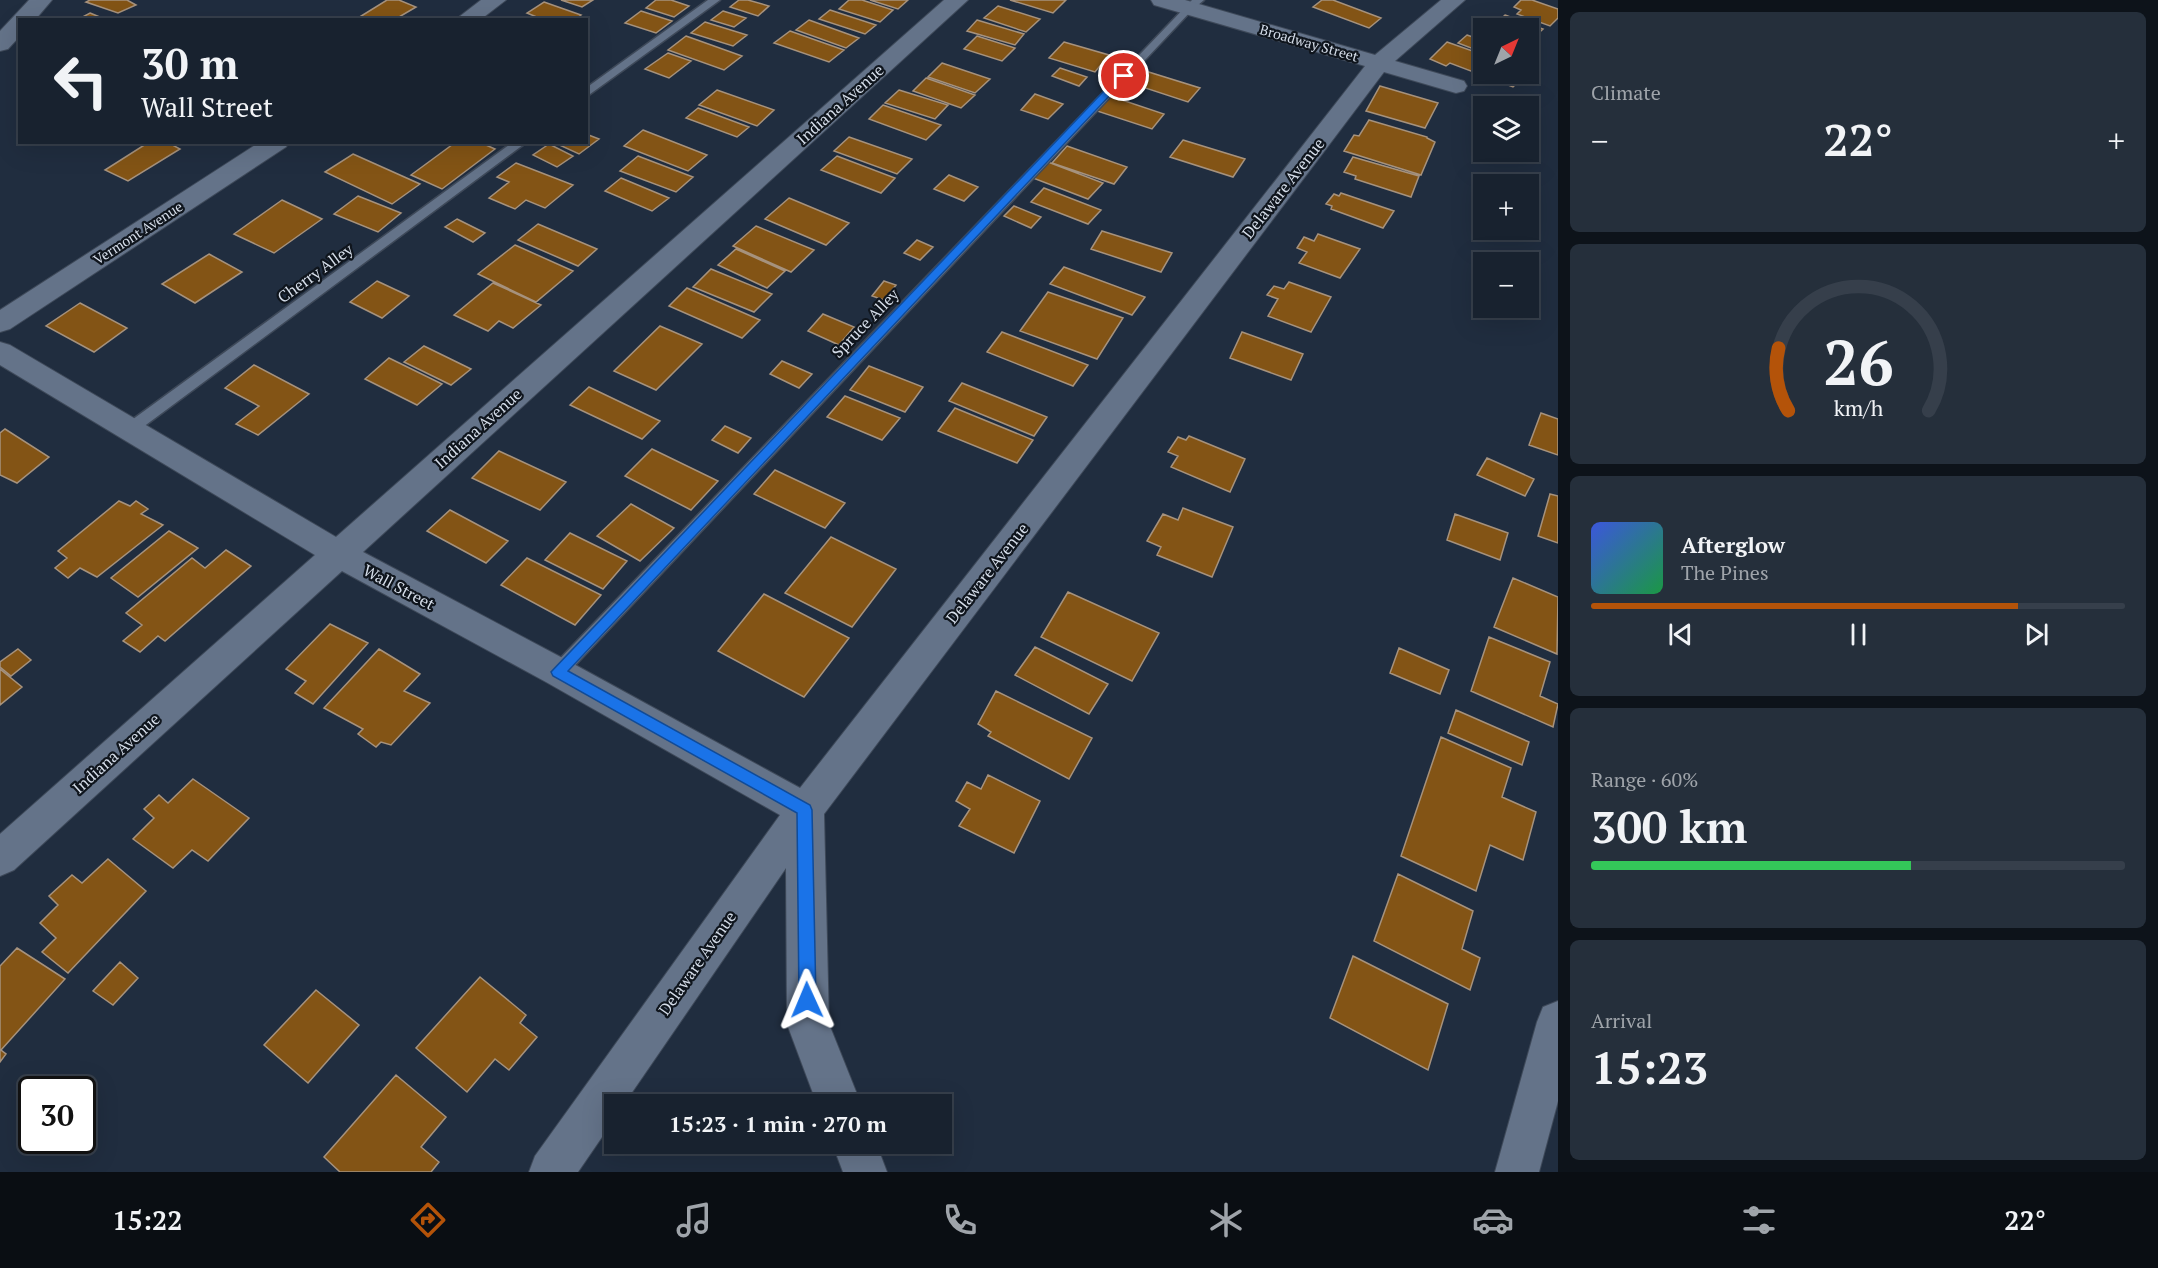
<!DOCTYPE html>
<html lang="en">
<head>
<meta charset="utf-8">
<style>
	body { margin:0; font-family:"PT Serif",serif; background:#252f3b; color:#f1f3f6; height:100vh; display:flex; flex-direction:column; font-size:22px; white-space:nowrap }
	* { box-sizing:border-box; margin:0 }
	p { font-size:20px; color:#9fa4aa }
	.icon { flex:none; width:33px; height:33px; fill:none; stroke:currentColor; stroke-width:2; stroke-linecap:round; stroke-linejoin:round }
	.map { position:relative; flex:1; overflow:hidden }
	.drawer { display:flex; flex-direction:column; gap:12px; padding:12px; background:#0d131a; width:600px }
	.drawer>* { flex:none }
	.guide { position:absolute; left:18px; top:18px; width:570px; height:126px; border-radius:0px; box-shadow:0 6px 24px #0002,0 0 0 2px #363f4b; background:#18222f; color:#f1f3f6; overflow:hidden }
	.needle { width:39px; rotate:43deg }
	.buttons { position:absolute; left:1473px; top:18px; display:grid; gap:12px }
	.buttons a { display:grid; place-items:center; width:66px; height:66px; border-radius:0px; background:#18222f; box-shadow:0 6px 24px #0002,0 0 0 2px #363f4b; font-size:30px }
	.speed { position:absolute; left:18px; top:1076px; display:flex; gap:12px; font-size:30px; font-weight:700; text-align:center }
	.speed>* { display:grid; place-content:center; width:78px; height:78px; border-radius:50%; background:#18222f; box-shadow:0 6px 24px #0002,0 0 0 2px #363f4b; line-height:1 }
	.speed .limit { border:3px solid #111; border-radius:9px; background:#fff; color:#111 }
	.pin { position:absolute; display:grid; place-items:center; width:51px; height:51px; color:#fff; margin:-26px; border:3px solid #fff; border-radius:50%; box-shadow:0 2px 6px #0007 }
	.me { position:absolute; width:66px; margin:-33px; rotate:359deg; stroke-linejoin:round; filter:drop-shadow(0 0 4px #0008) }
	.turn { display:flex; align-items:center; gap:21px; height:126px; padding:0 24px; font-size:27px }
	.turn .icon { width:78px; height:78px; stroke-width:2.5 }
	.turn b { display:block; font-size:42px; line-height:51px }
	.big { font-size:45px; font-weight:600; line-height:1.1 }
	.drawer .card { flex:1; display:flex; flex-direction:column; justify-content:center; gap:9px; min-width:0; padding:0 21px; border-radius:9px; background:#252f3b }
	.drawer .dial { align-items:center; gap:0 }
	.dial svg { height:156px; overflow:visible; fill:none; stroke:#363f4b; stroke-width:7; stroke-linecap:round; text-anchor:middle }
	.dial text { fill:#f1f3f6; stroke:none }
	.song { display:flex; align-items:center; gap:18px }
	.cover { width:72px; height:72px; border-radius:9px; background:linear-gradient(135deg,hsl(230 70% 55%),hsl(140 70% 35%)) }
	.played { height:6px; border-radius:3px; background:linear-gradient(90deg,#b45309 80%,#363f4b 80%) }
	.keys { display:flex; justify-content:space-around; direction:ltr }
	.heat { display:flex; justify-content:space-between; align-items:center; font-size:33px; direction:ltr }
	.charge { height:9px; border-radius:4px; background:linear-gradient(90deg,#34c759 60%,#363f4b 0) }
	.trip { position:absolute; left:604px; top:1094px; width:348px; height:60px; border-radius:0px; background:#18222f; box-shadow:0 6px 24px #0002,0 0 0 2px #363f4b; font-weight:600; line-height:60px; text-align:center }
	.dock { display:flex; height:96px; justify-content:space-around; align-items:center; background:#0a0e13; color:#9fa4aa }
	.dock .icon { width:42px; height:42px }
	.dock .selected { color:#b45309 }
	.dock b { font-size:27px; color:#f1f3f6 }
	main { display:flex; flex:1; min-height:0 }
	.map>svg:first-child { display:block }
	.building { fill:#835415; stroke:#a6927d; stroke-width:1.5 }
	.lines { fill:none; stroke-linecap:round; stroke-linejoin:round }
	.service-casing { stroke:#3e4959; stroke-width:3 }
	.minor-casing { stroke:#3e4959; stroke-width:2 }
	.secondary-casing { stroke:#3e4959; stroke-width:2 }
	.service { fill:#647389; fill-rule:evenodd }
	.minor { fill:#647389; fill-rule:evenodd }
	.secondary { fill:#647389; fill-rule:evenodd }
	.route { fill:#1a73e8; stroke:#114b97; stroke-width:1.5 }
	.labels { text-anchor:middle; stroke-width:4.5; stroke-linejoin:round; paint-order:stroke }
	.far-street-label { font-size:14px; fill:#d5dde9; stroke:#0f151d }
	.street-label { font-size:16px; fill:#d5dde9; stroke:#0f151d }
</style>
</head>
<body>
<main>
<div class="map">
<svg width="1558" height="1172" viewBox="0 0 1558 1172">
	<rect width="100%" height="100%" fill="#202d3f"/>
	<path class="building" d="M90,0H127L136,5L118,13L86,2Z
		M387,0H399L416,7L394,20L358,18Z
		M561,0H593L582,7Z
		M656,0H671L689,6L674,17L646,8Z
		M739,0H748L769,6L758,16L730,7Z
		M849,0H862L893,10L880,22L839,9Z
		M870,0H908L898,9Z
		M1010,0H1066L1053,13Z
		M1322,0H1333L1381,18L1369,28L1313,7Z
		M1521,0H1532L1558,9V18L1550,26L1517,14L1521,10L1514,7Z
		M544,2L581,15L574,20H544L527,13Z
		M998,6L1040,19L1026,32L984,18Z
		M830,10L876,25L865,34L819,19Z
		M641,11L672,21L656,33L625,23Z
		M723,11L746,18L734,27L711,20Z
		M90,13L107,20H77Z
		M1505,15L1543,29L1528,43V28H1491Z
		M809,20L859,38L846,48L796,30Z
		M977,20L1024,34L1015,45L967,31Z
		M705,22L747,35L733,46L691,33Z
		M790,31L844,50L829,62L774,43Z
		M1467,35L1478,39L1484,35V53L1458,43Z
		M686,36L742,56L724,70L668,50Z
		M977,36L1015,48L1002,61L964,49Z
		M1064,42L1109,55L1095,72L1049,58Z
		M1447,42L1484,55V74H1526L1513,87L1450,63L1446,66L1430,59Z
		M668,53L691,61L669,78L645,69Z
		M942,63L990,79L975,93L928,77Z
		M1060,68L1087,77L1079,86L1052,76Z
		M1139,69L1200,88L1188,102L1127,82Z
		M926,78L975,95L961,108L913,91Z
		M1380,86L1438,103L1425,128L1366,111Z
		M717,90L774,110L757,126L699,105Z
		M899,90L948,105L935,119L885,103Z
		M1035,94L1063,104L1048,119L1021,110Z
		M1110,96L1164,114L1152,129L1097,111Z
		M883,105L941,125L926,140L869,119Z
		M698,108L749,127L737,137L686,118Z
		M1369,120L1427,137V138L1435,142L1421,175L1344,151L1354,135L1359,136Z
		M643,130L707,155L688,171L624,146Z
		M586,134L599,139L579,154L553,142H586Z
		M849,137L912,159L897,174L834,151Z
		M1183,140L1245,159L1233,177L1170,157Z
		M149,142H167L180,149L128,181L105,170Z
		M456,142H479L495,149L442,189L411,175Z
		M549,144L573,156L557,167L533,155Z
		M1067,146L1127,167L1114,184L1052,163Z
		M353,154L420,184L392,204L325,172Z
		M638,156L693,177L676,192L620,171Z
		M837,156L895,178L881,193L821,170Z
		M1353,157L1419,176L1411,197L1355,179L1356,176L1344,172Z
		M1048,162L1103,183L1088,199L1033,178Z
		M516,163L573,185L545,208L526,200L515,209L489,198L509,182L497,177Z
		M949,175L978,187L964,201L934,189Z
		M621,178L669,198L652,211L605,191Z
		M1044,188L1101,210L1088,224L1031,202Z
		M1341,193L1394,211L1383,228L1331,209L1332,206L1326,204L1334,194L1339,196Z
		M358,196L401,213L378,232L334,214Z
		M789,198L849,223L826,245L765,219Z
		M282,200L322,219L274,253L234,234Z
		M1014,206L1041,217L1031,228L1004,216Z
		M457,219L485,233L473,242L445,227Z
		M538,224L597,249L578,266L518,240Z
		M756,226L814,250L791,272L733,246Z
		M1102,231L1172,253L1161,272L1091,249Z
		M1318,234L1360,249L1340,278L1299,263L1307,252L1297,248L1304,237L1314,241Z
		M917,240L933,247L920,260L904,253Z
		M515,245L573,271L536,302L478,274Z
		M736,249L785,271L767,288L718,265Z
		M209,254L242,272L195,303L162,284Z
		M1064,267L1145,297L1132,315L1050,284Z
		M711,269L772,294L754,312L693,287Z
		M377,281L409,296L382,318L350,302Z
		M884,281L896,285L884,300L872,296Z
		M1289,282L1331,297L1311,332L1268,316L1278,299L1267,295L1274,286L1284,289Z
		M493,283L541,305L513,328L499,321L488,331L454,315Z
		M687,288L760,320L742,338L669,306Z
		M1048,292L1123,318L1097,359L1020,331Z
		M80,303L127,328L94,352L46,326Z
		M823,314L854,327L839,345L808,331Z
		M660,326L702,344L656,390L614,371Z
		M1002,332L1088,365L1073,386L987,352Z
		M1242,332L1303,354L1291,380L1230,358Z
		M424,346L471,369L451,385L404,362Z
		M389,358L442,384L417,405L365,379Z
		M782,361L812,374L799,388L770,374Z
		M254,365L309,394L258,435L236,424L259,406L225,388Z
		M869,366L923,387L905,412L850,390Z
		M962,383L1047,417L1034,436L949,401Z
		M589,387L660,421L642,439L570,405Z
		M845,396L900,418L882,440L827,417Z
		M955,408L1033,440L1017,463L938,431Z
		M1541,413L1558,419V455L1529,445Z
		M725,426L751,438L738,453L712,440Z
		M5,429L49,457L17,483L0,475V433Z
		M1189,436L1245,459L1230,492L1171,467L1178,456L1168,452L1178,437L1186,440Z
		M652,449L718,481L691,510L625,476Z
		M499,451L566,482L540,510L472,478Z
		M1487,458L1534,479L1525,496L1477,475Z
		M775,470L845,503L825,528L754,494Z
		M1550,494L1558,496V543L1538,536Z
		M119,501L130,506L136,501L148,509L141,514L163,525L97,577L80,568L68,578L55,568L67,558L58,551Z
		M631,504L674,528L640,561L597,536Z
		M1183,508L1233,527L1212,577L1157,555L1161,547L1147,541L1163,514L1178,520Z
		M450,510L508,541L486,563L427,531Z
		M1455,514L1508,533L1500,560L1447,540Z
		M169,531L198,548L138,597L111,578Z
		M570,533L627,561L603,589L545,560Z
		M831,537L896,569L852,627L785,593Z
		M226,550L251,566L165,641L158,636L140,652L123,641L142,625L126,613L192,558L205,568Z
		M527,558L601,595L575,625L501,585Z
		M1513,578L1558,597L1557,654L1494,627Z
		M1068,592L1159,633L1132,681L1041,637Z
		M764,594L849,638L804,697L718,651Z
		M330,624L368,643L313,704L295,693L306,681L286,669Z
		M1489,637L1550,662L1540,696L1558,704L1553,727L1471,691Z
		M1035,647L1108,684L1089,714L1015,675Z
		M1399,648L1449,670L1440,694L1390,673Z
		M18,649L31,660L11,676L0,667V662Z
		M379,649L420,674L404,691L430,703L391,745L381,742L376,747L358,734L363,729L324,708Z
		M0,669L22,687L0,705Z
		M996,691L1092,738L1069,779L988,736L991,732L978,724Z
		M1456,710L1529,742L1522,765L1448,733Z
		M1441,737L1511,768L1502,797L1536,812L1523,860L1490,845L1476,891L1401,856Z
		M988,775L1040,801L1014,853L959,826L970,809L956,801L967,782L981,789Z
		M193,779L249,818L208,861L192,850L173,868L133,839L154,818L144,809L159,795L168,803Z
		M108,859L146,891L68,973L42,952L56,938L40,923L58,905L49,896L72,875L82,883Z
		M1398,874L1473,911L1462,949L1480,958L1470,990L1374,941Z
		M17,948L65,979L1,1050L6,1054L0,1062V966Z
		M1353,956L1448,1004L1428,1070L1330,1018Z
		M120,962L138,978L113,1005L93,991Z
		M480,977L526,1015L520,1023L537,1037L509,1070L495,1059L467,1092L416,1048Z
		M316,990L359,1025L308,1083L264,1045Z
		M396,1075L446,1117L421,1147L439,1162L431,1172H340L324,1157Z"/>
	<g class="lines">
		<g class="service-casing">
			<path id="service" d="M708,0H720L586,97V88Z
				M1192,0H1204L1192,10L564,677L558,679L552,677L549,672L552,667Z
				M513,142H527L135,433H125L123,429L125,425Z"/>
		</g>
		<g class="minor-casing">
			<path id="minor" d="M481,0H506L480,20H455Z
				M944,0H968L363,552L570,662L800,788L1365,66L1154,5L1151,0H1185L1375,55L1441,0H1465L1395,61L1464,81L1467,86L1464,91L1456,93L1384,72L824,814L829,1024L861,1104H817L787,1024L786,868L624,1104H615V1118L578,1172H529L535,1156L780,815L546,682L342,571L14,870L0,876V834L315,555L0,365V342L10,345L336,537Z
				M260,142H289L286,147L10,329L0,332V310Z
				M1558,1001V1101L1539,1172H1495L1537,1022L1543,1007Z
				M832,1143H876L887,1172H843Z"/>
		</g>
		<g class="secondary-casing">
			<path id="secondary" d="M29,0H52L35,20H20V36L8,49L0,51V31Z"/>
		</g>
		<use href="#service" class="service"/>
		<use href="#minor" class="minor"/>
		<use href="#secondary" class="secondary"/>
	</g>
	<path class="route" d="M1120,74L1128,76L568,671L810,805L812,810L816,1000L813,1006L807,1009L801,1006L799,1000L797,813L553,676L551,672Z"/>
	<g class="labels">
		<g class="far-street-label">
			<text transform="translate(1309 43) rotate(16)" y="5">Broadway Street</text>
			<text transform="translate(138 233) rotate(-33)" y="5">Vermont Avenue</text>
		</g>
		<g class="street-label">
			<text transform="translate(840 104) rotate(-42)" y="6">Indiana Avenue</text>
			<text transform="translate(1283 188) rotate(-52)" y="6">Delaware Avenue</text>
			<text transform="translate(315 273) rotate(-36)" y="6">Cherry Alley</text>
			<text transform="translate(865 323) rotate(-46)" y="6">Spruce Alley</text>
			<text transform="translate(478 428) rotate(-42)" y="6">Indiana Avenue</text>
			<text transform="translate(987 573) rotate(-52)" y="6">Delaware Avenue</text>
			<text transform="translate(399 587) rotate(28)" y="6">Wall Street</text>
			<text transform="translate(116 753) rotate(-42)" y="6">Indiana Avenue</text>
			<text transform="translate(697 963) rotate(-55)" y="6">Delaware Avenue</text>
		</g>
	</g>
</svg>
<div class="buttons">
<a><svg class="needle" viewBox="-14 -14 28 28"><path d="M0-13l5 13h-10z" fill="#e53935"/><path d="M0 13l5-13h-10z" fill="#9fa4aa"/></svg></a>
<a><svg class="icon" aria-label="layers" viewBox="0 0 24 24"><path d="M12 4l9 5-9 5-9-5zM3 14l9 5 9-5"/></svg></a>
<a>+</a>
<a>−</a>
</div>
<div class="speed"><div class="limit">30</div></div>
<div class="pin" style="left:1124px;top:76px;background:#d93025"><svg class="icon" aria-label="arrive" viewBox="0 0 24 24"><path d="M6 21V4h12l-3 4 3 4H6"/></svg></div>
<svg class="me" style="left:807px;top:1000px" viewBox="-20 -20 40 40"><path d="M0-17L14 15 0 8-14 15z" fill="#1a73e8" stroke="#fff" stroke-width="4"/></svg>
<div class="trip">15:23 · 1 min · 270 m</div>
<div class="guide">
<div class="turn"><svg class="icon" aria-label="left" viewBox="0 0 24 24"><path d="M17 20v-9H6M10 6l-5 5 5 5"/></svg><div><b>30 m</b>Wall Street</div></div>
</div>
</div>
<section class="drawer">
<div class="card"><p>Climate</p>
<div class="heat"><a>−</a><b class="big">22°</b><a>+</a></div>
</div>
<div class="card dial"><svg viewBox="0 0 100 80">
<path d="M14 69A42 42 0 1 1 86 69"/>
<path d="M14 69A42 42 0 0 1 9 37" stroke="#b45309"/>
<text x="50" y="56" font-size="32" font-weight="700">26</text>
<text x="50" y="72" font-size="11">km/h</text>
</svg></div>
<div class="card">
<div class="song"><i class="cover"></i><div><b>Afterglow</b><p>The Pines</p></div></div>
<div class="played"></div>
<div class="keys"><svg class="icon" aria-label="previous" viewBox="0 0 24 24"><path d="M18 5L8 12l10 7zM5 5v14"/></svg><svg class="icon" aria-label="pause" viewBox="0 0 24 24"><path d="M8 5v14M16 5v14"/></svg><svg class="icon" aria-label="next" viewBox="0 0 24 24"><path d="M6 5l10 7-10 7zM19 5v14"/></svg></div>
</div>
<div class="card"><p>Range · 60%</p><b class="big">300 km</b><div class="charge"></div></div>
<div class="card"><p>Arrival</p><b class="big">15:23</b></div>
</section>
</main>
<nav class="dock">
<b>15:22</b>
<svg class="icon selected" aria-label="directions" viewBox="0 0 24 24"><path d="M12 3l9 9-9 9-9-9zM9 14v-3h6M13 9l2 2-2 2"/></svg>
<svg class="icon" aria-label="music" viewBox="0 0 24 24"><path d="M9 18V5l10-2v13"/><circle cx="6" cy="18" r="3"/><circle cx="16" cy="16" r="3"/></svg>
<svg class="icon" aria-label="phone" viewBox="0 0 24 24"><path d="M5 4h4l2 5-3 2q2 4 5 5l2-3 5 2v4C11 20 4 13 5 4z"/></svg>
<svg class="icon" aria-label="climate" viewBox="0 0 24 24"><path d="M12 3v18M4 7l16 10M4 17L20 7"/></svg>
<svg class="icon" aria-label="car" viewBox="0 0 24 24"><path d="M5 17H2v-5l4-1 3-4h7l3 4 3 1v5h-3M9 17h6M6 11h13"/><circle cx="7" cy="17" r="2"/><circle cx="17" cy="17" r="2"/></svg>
<svg class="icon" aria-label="filters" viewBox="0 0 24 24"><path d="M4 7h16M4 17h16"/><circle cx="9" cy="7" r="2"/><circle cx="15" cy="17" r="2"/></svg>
<b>22°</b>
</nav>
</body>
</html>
